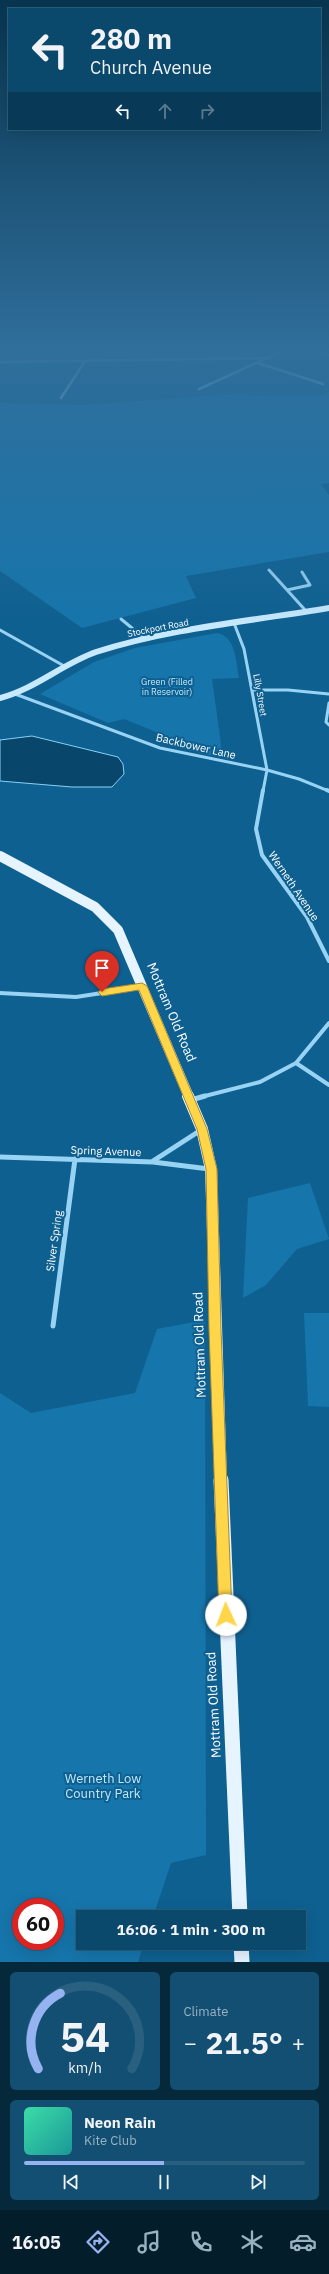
<!DOCTYPE html>
<html lang="en">
<head>
<meta charset="utf-8">
<style>
	body { margin:0; font-family:"IBM Plex Sans",sans-serif; background:#134f72; color:#f1f3f6; height:100vh; display:flex; flex-direction:column; font-size:15px; white-space:nowrap }
	* { box-sizing:border-box; margin:0 }
	p { font-size:13px; color:#99b2c2 }
	.icon { flex:none; width:22px; height:22px; fill:none; stroke:currentColor; stroke-width:2; stroke-linecap:round; stroke-linejoin:round }
	.map { position:relative; height:1962px; overflow:hidden }
	.sheet { display:flex; flex-direction:column; gap:10px; padding:10px; background:#06283b; flex:1 }
	.sheet>* { flex:none }
	.guide { position:absolute; left:8px; top:8px; width:313px; height:122px; border-radius:0px; box-shadow:0 4px 16px #0002,0 0 0 1px #2a607f; background:#0a486c; color:#f1f3f6; overflow:hidden }
	.speed { position:absolute; left:12px; top:1898px; display:flex; gap:8px; font-size:20px; font-weight:700; text-align:center }
	.speed>* { display:grid; place-content:center; width:52px; height:52px; border-radius:50%; background:#0a486c; box-shadow:0 4px 16px #0002,0 0 0 1px #2a607f; line-height:1 }
	.speed .limit { border:6px solid #d22; background:#fff; color:#111 }
	.pin { position:absolute; display:grid; place-items:center; width:34px; height:34px; color:#fff; margin:-41px -17px; border-radius:50% 50% 50% 0; rotate:-45deg; box-shadow:0 0 4px #0007 }
	.pin .icon { rotate:45deg }
	.me { position:absolute; width:44px; margin:-22px; rotate:358deg; stroke-linejoin:round; filter:drop-shadow(0 0 3px #0008) }
	.turn { display:flex; align-items:center; gap:14px; height:84px; padding:0 16px; font-size:18px }
	.turn .icon { width:52px; height:52px; stroke-width:2.5 }
	.turn b { display:block; font-size:28px; line-height:34px }
	.lanes { display:flex; align-items:center; height:38px; padding:0 16px; background:#0003; justify-content:center; gap:20px; direction:ltr }
	.lanes .off { opacity:.35 }
	.big { font-size:30px; font-weight:700; line-height:1.1 }
	.sheet .tile { flex:1; display:flex; flex-direction:column; justify-content:center; gap:6px; min-width:0; padding:0 14px; border-radius:6px; background:#134f72 }
	.sheet .dial { align-items:center; gap:0 }
	.dial svg { height:104px; overflow:visible; fill:none; stroke:#2a607f; stroke-width:7; stroke-linecap:round; text-anchor:middle }
	.dial text { fill:#f1f3f6; stroke:none }
	.song { display:flex; align-items:center; gap:12px }
	.cover { width:48px; height:48px; border-radius:6px; background:linear-gradient(135deg,hsl(160 70% 55%),hsl(180 70% 35%)) }
	.played { height:4px; border-radius:2px; background:linear-gradient(90deg,#95b2f1 50%,#2a607f 50%) }
	.keys { display:flex; justify-content:space-around; direction:ltr }
	.heat { display:flex; justify-content:space-between; align-items:center; font-size:22px; direction:ltr }
	.sheet .tiles { flex:1; display:grid; gap:10px; grid-template-columns:1fr 1fr }
	.tile:last-child { grid-column:span 2 }
	.trip { position:absolute; left:76px; top:1910px; width:230px; height:40px; border-radius:0px; background:#0a486c; box-shadow:0 4px 16px #0002,0 0 0 1px #2a607f; font-weight:700; line-height:40px; text-align:center }
	.dock { display:flex; height:64px; justify-content:space-around; align-items:center; background:#041d2b; color:#99b2c2 }
	.dock .icon { width:28px; height:28px }
	.dock .selected { color:#95b2f1 }
	.dock b { font-size:18px; color:#f1f3f6 }
	.map>svg:first-child { display:block }
	.green { fill:#1675ab; fill-rule:evenodd }
	.water { fill:#08466b; stroke:#89d1f8 }
	.lines { fill:none; stroke-linecap:round; stroke-linejoin:round }
	.street-far3 { stroke:#98d3f4; stroke-width:2.5 }
	.street-far2 { stroke:#98d3f4; stroke-width:3 }
	.street-far1 { stroke:#98d3f4; stroke-width:4 }
	.street { stroke:#98d3f4; stroke-width:5 }
	.secondary { stroke:#c7e9fd; stroke-width:6 }
	.primary-far2 { stroke:#e5f4ff; stroke-width:10 }
	.primary-far1 { stroke:#e5f4ff; stroke-width:12 }
	.primary { stroke:#e5f4ff; stroke-width:15 }
	.route { fill:#ffd54a; stroke:#a68a30 }
	.labels { text-anchor:middle; stroke-width:4; stroke-linejoin:round; paint-order:stroke }
	.far-street-label { font-size:9px; fill:#fff; stroke:#0e6090 }
	.far-park-label { font-size:9px; fill:#bfe8fe; stroke:#0e6090 }
	.street-label { font-size:11px; fill:#fff; stroke:#0e6090 }
	.near-street-label { font-size:13px; fill:#fff; stroke:#0e6090 }
	.near-park-label { font-size:13px; fill:#bfe8fe; stroke:#0e6090 }
</style>
</head>
<body>
<div class="map">
<svg width="329" height="1962" viewBox="0 0 329 1962">
	<rect width="100%" height="100%" fill="#0e6090"/>
	<path class="green" d="M329,392V483L321,484L329,495V552L186,576L196,598L82,628L0,571V403L82,405L224,395L318,396Z
		M217,633C236,636 236,662 239,678L212,679L221,744V749L217,754L209,755L172,746L166,736L124,719L108,723L40,694L94,662L135,648Z
		M310,1183L329,1239L297,1249L266,1285L243,1298L248,1198Z
		M304,1313H329V1407L308,1406Z
		M205,1320L206,1855L171,1863L153,1917H83V1943H144L138,1962H0V1393L31,1413L135,1393L157,1329ZM21,1907H55V1941H21Z"/>
	<path class="water" d="M32,736L118,757L123,764L124,774L112,787H72L0,781V740Z"/>
	<g class="lines">
		<path class="street-far3" d="M317,351L329,355
			M0,362L268,358
			M258,363L323,384
			M199,389L283,351
			M61,398L85,361"/>
		<path class="street-far2" d="M269,570L306,611
			M287,590L310,585L302,572
			M121,619L144,638
			M234,623L244,649L267,770L263,791
			M0,630L66,667
			M252,690H288L329,694
			M15,694L160,748L267,770L299,779L329,791
			M329,703L326,722L329,725"/>
		<path class="street-far1" d="M263,790L256,829L262,855L307,917L329,961
			M327,790L329,791
			M0,993L76,997L141,987
			M296,1063L329,1085
			M201,1097L260,1082L296,1063L329,1023"/>
		<path class="street" d="M191,1100L205,1096
			M0,1157L153,1162L209,1169
			M153,1161L201,1130
			M53,1326L75,1159"/>
		<path class="secondary" d="M0,698C35,689 62,664 96,652C171,628 252,621 329,608"/>
		<path class="primary-far2" d="M0,856L95,907L118,930L189,1097"/>
		<path class="primary-far1" d="M188,1096L202,1129L211,1169L221,1481"/>
		<path class="primary" d="M221,1480L240,1917
			M241,1943L242,1962"/>
	</g>
	<linearGradient id="sky" x2="0" y2="1"><stop stop-color="#08354f"/><stop offset="0.56" stop-color="#306f9c"/><stop offset="1" stop-color="#306f9c" stop-opacity="0"/></linearGradient>
	<rect width="329" height="626" fill="url(#sky)"/>
	<path class="route" d="M142,983L147,986L207,1129L217,1169L221,1330L232,1615L230,1620L226,1622L221,1620L219,1615L209,1330L206,1169L197,1129L139,990L102,996L98,992L102,989Z"/>
	<g class="labels">
		<g class="far-street-label">
			<text transform="translate(158 628) rotate(-11)" y="3">Stockport Road</text>
			<text transform="translate(260 695) rotate(80)" y="3">Lilly Street</text>
		</g>
		<g class="far-park-label">
			<text x="167" y="685">Green (Filled<tspan x="167" dy="10">in Reservoir)</tspan></text>
		</g>
		<g class="street-label">
			<text transform="translate(196 746) rotate(13)" y="4">Backbower Lane</text>
			<text transform="translate(294 886) rotate(56)" y="4">Werneth Avenue</text>
			<text transform="translate(106 1151) rotate(2)" y="4">Spring Avenue</text>
			<text transform="translate(54 1241) rotate(-82)" y="4">Silver Spring</text>
		</g>
		<g class="near-street-label">
			<text transform="translate(172 1012) rotate(67)" y="5">Mottram Old Road</text>
			<text transform="translate(199 1345) rotate(-92)" y="5">Mottram Old Road</text>
			<text transform="translate(213 1705) rotate(-93)" y="5">Mottram Old Road</text>
		</g>
		<g class="near-park-label">
			<text x="103" y="1783">Werneth Low<tspan x="103" dy="15">Country Park</tspan></text>
		</g>
	</g>
</svg>
<div class="speed"><div class="limit">60</div></div>
<div class="pin" style="left:102px;top:992px;background:#d93025"><svg class="icon" aria-label="arrive" viewBox="0 0 24 24"><path d="M6 21V4h12l-3 4 3 4H6"/></svg></div>
<svg class="me" style="left:226px;top:1615px" viewBox="-20 -20 40 40"><circle r="19" fill="#fff"/><path d="M0-13L10 11 0 6-10 11z" fill="#ffd54a"/></svg>
<div class="trip">16:06 · 1 min · 300 m</div>
<div class="guide">
<div class="turn"><svg class="icon" aria-label="left" viewBox="0 0 24 24"><path d="M17 20v-9H6M10 6l-5 5 5 5"/></svg><div><b>280 m</b>Church Avenue</div></div>
<div class="lanes"><svg class="icon" aria-label="left" viewBox="0 0 24 24"><path d="M17 20v-9H6M10 6l-5 5 5 5"/></svg><svg class="icon off" aria-label="ahead" viewBox="0 0 24 24"><path d="M12 20V5M6 11l6-6 6 6"/></svg><svg class="icon off" aria-label="right" viewBox="0 0 24 24"><path d="M7 20v-9h11M14 6l5 5-5 5"/></svg></div>
</div>
</div>
<section class="sheet">
<div class="tiles">
<div class="tile dial"><svg viewBox="0 0 100 80">
<path d="M14 69A42 42 0 1 1 86 69"/>
<path d="M14 69A42 42 0 0 1 31 11" stroke="#95b2f1"/>
<text x="50" y="56" font-size="32" font-weight="700">54</text>
<text x="50" y="72" font-size="11">km/h</text>
</svg></div>
<div class="tile"><p>Climate</p>
<div class="heat"><a>−</a><b class="big">21.5°</b><a>+</a></div>
</div>
<div class="tile">
<div class="song"><i class="cover"></i><div><b>Neon Rain</b><p>Kite Club</p></div></div>
<div class="played"></div>
<div class="keys"><svg class="icon" aria-label="previous" viewBox="0 0 24 24"><path d="M18 5L8 12l10 7zM5 5v14"/></svg><svg class="icon" aria-label="pause" viewBox="0 0 24 24"><path d="M8 5v14M16 5v14"/></svg><svg class="icon" aria-label="next" viewBox="0 0 24 24"><path d="M6 5l10 7-10 7zM19 5v14"/></svg></div>
</div>
</div>
</section>
<nav class="dock">
<b>16:05</b>
<svg class="icon selected" aria-label="directions" viewBox="0 0 24 24"><path d="M12 3l9 9-9 9-9-9zM9 14v-3h6M13 9l2 2-2 2"/></svg>
<svg class="icon" aria-label="music" viewBox="0 0 24 24"><path d="M9 18V5l10-2v13"/><circle cx="6" cy="18" r="3"/><circle cx="16" cy="16" r="3"/></svg>
<svg class="icon" aria-label="phone" viewBox="0 0 24 24"><path d="M5 4h4l2 5-3 2q2 4 5 5l2-3 5 2v4C11 20 4 13 5 4z"/></svg>
<svg class="icon" aria-label="climate" viewBox="0 0 24 24"><path d="M12 3v18M4 7l16 10M4 17L20 7"/></svg>
<svg class="icon" aria-label="car" viewBox="0 0 24 24"><path d="M5 17H2v-5l4-1 3-4h7l3 4 3 1v5h-3M9 17h6M6 11h13"/><circle cx="7" cy="17" r="2"/><circle cx="17" cy="17" r="2"/></svg>
</nav>
</body>
</html>
